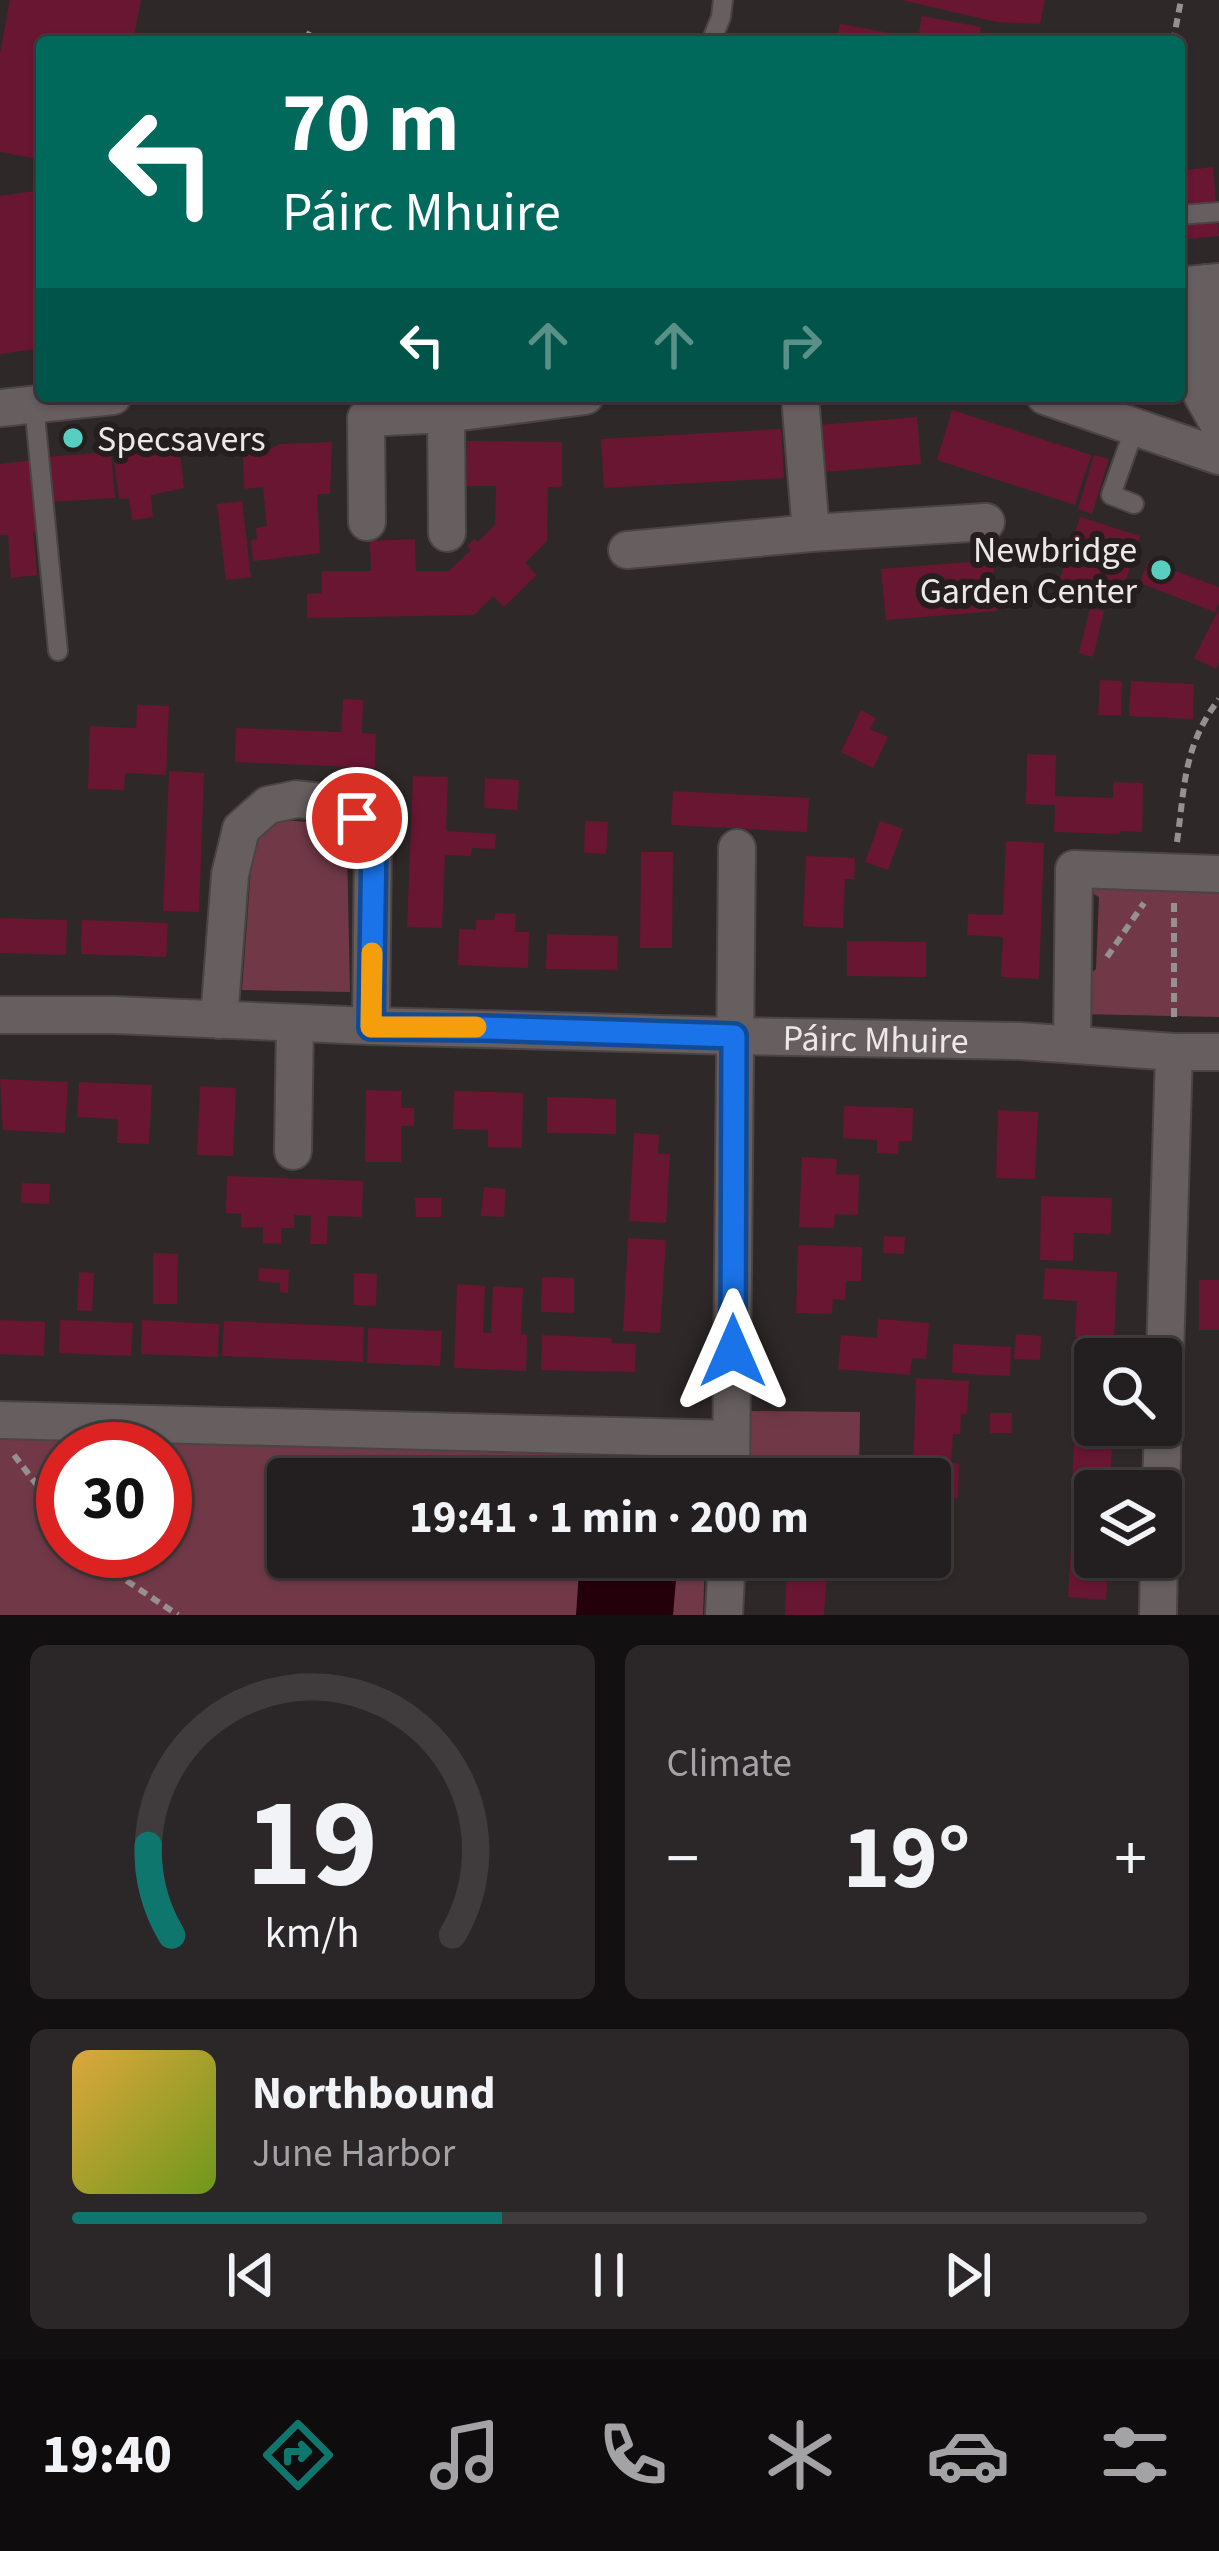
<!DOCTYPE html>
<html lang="en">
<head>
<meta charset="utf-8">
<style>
	body { margin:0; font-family:"Source Sans 3",sans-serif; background:#2b2728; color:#f1f3f6; height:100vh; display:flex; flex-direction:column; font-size:45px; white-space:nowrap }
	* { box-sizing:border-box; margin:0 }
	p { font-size:39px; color:#a3a2a4 }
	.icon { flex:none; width:66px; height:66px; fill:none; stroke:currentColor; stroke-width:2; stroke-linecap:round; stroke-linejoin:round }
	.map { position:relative; height:1615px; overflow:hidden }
	.panel { display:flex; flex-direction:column; gap:30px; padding:30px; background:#131011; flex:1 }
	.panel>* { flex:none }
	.banner { position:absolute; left:36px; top:36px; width:1149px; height:366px; border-radius:12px; box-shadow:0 3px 9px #0004,0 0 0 3px #403c3d; background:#00695c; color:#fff; overflow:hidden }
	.controls { position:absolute; left:1074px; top:1338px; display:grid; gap:24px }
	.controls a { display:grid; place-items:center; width:108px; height:108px; border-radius:12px; background:#231e1f; box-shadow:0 3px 9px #0004,0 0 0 3px #403c3d; font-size:60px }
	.speed { position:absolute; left:36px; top:1422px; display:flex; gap:24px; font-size:60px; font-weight:700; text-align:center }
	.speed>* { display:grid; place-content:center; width:156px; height:156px; border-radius:50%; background:#231e1f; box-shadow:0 3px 9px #0004,0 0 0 3px #403c3d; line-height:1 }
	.speed .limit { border:18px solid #d22; background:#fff; color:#111 }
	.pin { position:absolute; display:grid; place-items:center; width:102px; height:102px; color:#fff; margin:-51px; border:6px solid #fff; border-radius:50%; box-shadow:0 3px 12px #0007 }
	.me { position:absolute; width:132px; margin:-66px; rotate:0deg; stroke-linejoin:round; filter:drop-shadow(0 0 9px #0008) }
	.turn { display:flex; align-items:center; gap:42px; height:252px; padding:0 48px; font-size:54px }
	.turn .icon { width:156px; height:156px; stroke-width:2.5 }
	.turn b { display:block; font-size:84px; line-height:102px }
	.lanes { display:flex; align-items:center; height:114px; padding:0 48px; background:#0003; justify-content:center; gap:60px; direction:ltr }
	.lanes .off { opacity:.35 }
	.big { font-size:90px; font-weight:700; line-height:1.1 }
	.panel .card { flex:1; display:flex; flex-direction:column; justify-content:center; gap:18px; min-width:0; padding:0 42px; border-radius:18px; background:#2b2728 }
	.panel .dial { align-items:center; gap:0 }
	.dial svg { height:312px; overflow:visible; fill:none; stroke:#403c3d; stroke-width:7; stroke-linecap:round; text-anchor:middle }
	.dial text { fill:#f1f3f6; stroke:none }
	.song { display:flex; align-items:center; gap:36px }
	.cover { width:144px; height:144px; border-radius:18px; background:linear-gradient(135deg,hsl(40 70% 55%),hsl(80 70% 35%)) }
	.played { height:12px; border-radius:6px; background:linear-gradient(90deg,#0f766e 40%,#403c3d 40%) }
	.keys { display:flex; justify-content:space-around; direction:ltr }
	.heat { display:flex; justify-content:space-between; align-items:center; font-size:66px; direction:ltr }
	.panel .tiles { flex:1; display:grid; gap:30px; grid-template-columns:1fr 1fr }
	.card:last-child { grid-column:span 2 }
	.trip { position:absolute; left:267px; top:1458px; width:684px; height:120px; border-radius:12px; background:#231e1f; box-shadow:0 3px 9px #0004,0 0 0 3px #403c3d; font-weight:700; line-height:120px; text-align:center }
	.tabs { display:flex; height:192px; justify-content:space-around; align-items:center; background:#0e0c0c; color:#a3a2a4 }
	.tabs .icon { width:84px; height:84px }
	.tabs .on { color:#0f766e }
	.tabs b { font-size:54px; color:#f1f3f6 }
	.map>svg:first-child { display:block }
	.green { fill:#713948; fill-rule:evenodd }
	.water { fill:#24000a }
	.building { fill:#691633 }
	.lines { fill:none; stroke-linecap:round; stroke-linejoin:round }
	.lane-casing { stroke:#4a4445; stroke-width:22 }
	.street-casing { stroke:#4a4445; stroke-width:40 }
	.secondary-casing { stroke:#4a4445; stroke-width:40 }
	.path { stroke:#969091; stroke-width:6; stroke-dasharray:9 6; stroke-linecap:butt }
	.lane { stroke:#665e5f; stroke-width:18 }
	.street { stroke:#665e5f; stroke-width:36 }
	.secondary { stroke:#665e5f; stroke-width:36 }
	.route-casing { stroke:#114b97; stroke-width:30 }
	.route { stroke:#1a73e8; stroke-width:21 }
	.slow { stroke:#f59e0b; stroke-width:21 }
	.poi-dot { fill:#58cec0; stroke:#251e1f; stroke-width:4.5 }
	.labels { text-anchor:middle; stroke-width:12; stroke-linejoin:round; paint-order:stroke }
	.poi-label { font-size:36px; fill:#ece7e8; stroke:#251e1f; text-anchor:start }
	.street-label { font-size:36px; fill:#ece7e8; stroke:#251e1f }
</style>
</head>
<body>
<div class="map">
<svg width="1219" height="1615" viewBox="0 0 1219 1615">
	<rect width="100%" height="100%" fill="#2f2829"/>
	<path class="green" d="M283,820L320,823L331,828L347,849L350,992L242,990L252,854C257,837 267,828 283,820Z
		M1090,885H1219V1017L1082,1014V981L1096,969L1099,897L1092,893Z
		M749,1411L860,1412L859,1472L748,1470Z
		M0,1433L662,1448L691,1467L697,1479H288V1557H705L703,1615H0ZM63,1449H165V1551H63Z"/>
	<path class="water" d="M580,1557H678L673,1615H576Z"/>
	<path class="building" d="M10,0H141L133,42H42V160L0,152V54Z
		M901,0H1045L1040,24L997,22Z
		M922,16L981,27L978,42H836L840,24L918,38Z
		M1213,167L1219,236L1179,240V171Z
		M42,190V348L0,354V196Z
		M952,410L1091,455L1075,505L937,460Z
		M917,417L921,464L824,472L819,425Z
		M781,429L784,478L604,488L601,439Z
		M467,441L562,442V487H548L547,541L525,563L537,575L504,607L493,596L474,615L307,618V594L322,593V571H371L370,541L415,539L416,571H449L471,550L467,546L474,539L478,542L495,525L496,486H466Z
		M332,442L330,494H317L320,553L253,561L251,540L257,539L256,528L267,526L263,487L244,489L243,453H263L280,444Z
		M179,444L184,488L151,495L153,517L132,520L129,498L119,499L113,452Z
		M111,452L115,498L50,502L46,457Z
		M1094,455L1109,459L1092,514L1078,509Z
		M34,460L37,531L33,532L37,575L11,578L8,535H0V464Z
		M242,501L251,577L226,580L217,504Z
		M1080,517L1140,536L1118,605L1058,585Z
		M993,560L997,611L886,620L881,569Z
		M1148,561L1219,587V602L1215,612L1140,583Z
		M1090,608L1104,611L1093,657L1079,653Z
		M1219,609V662L1216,669L1194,658Z
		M1100,680L1122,681L1121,715H1098Z
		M1131,681L1194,684L1193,719L1129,716Z
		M343,699L363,700L362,733L376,734L375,768L235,762L236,728L341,732Z
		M137,705L169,706L166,775L125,773L124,790L88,789L90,726L136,728Z
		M861,710L876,718L870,729L888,737L873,768L841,752Z
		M1027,754L1056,755L1055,796L1113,798V782L1143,783L1142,832L1120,831V834L1054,832L1055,805L1026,804Z
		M169,771L204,773L199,912L163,911Z
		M413,776L448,777L446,831L496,834L495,849L472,848L471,856L445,855L442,928L407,927Z
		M485,778L519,780L517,810L484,808Z
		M673,791L809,798L807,832L671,825Z
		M585,821L608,822L606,854L584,853Z
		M880,821L903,829L888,870L865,862Z
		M1006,841L1044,843L1039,979L1001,977L1003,937L967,935L968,914L1003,915Z
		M641,852H673L672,948H640Z
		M806,856L855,858L854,879H845L843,928L803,926Z
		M495,913L516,914L515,932H529L528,968L458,965L459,929L476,930V920H494Z
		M0,918L67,920L66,955L0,953Z
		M82,920L168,923L166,957L81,954Z
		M547,934L618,936L617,970L546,969Z
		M847,941L926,942V977L847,976Z
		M0,1079L68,1082L65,1133L3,1130Z
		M79,1082L152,1085L149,1144L117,1143L118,1119L77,1117Z
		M200,1086L236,1088L233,1156L197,1155Z
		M366,1090L402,1091L401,1108H414V1126H401V1162H365Z
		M454,1091L523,1093L522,1148L488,1147V1130L453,1129Z
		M547,1097L616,1099V1134L547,1133Z
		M844,1106L913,1108L912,1141H899L898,1154L877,1153V1140L843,1138Z
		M998,1110L1038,1112L1035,1179L996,1178Z
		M634,1133L659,1135L658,1154H670L666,1223L629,1221Z
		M802,1157L837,1159L836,1174L859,1175L858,1215L835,1214L834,1228L799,1227Z
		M227,1176L363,1181L362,1217L328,1216L327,1244H310L311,1216L294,1215V1228H282L281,1244L263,1243V1227H241V1214L226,1213Z
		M22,1183L50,1184L49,1204L21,1203Z
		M484,1187L506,1189L504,1217L481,1216Z
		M1041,1196L1112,1198L1111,1234L1074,1233L1073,1261L1040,1260Z
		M415,1198H441V1217H416Z
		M884,1236L905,1237L904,1254L883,1253Z
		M628,1238L666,1240L660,1333L623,1331Z
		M798,1245L862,1247L861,1281H846L845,1300L833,1299L832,1314L796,1313Z
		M153,1253L178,1254L177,1304H153Z
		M259,1268L289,1270L288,1293L280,1292V1283L258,1281Z
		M1045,1268L1117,1272L1114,1339L1075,1337L1077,1301L1043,1299Z
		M79,1272L94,1273L92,1311L77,1310Z
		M354,1273L377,1274L376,1306L354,1305Z
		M542,1277L574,1278V1313L541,1312Z
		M1199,1280H1219V1330H1199Z
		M457,1284L485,1286L483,1333H491L493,1286L523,1288L521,1334L527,1335L526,1371L454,1368Z
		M878,1319L929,1323L926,1359L912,1358L910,1375L838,1369L841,1335L877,1338Z
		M0,1320L45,1322L44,1356L0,1354Z
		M60,1320L133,1323L131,1356L59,1353Z
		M142,1320L219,1324L218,1357L141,1354Z
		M224,1321L364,1327L363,1362L222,1356Z
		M368,1328L442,1331L440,1366L367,1363Z
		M1016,1334L1041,1336L1040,1360L1014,1359Z
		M542,1335L612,1338L611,1343L636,1344L635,1372L541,1370Z
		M953,1344L1011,1347L1010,1376L952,1373Z
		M1076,1358H1095V1425L1072,1424Z
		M916,1378L969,1381L967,1414H961L960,1434H953L951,1463L959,1464L958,1498H950V1514L930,1513V1479H913Z
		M990,1413H1012V1433H990Z
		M1074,1443L1112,1445L1110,1491H1095V1511L1071,1509Z
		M1072,1530L1095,1532V1557H1109L1106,1600L1068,1597Z
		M870,1557H917V1569L870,1567Z
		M787,1569L827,1572L824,1615H785Z"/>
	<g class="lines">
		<g class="lane-casing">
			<path id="lane" d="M711,42L721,17L723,0
				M1179,215L1219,212
				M34,404L58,651
				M1134,504L1111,495L1135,427"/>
		</g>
		<g class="street-casing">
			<g id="street">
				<path d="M1206,283L1201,393L1219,425"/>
				<path d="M1045,396L1219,456"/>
				<path d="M446,414L447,533"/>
				<path d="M367,522L366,418L446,414L585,396"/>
				<path d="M811,533L986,522"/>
				<path d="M627,550L811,533L800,396"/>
				<path id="s1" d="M0,1015H114L371,1026L734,1036L1020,1041L1174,1052H1219"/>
				<path d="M219,1020L230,875L241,829L268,805L297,799L330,803L357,819L373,841L371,1026"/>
				<path d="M1072,1044L1074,869L1219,874"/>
				<path d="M293,1151L295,1023"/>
				<path d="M0,1420L731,1439"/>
				<path d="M731,1479L737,848"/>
				<path d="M1161,1491L1174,1052"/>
				<path d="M724,1615L727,1557"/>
				<path d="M1158,1615L1159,1557"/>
			</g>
		</g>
		<g class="secondary-casing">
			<path id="secondary" d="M1179,286L1219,282
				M0,408L113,396"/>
		</g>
		<path class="path" d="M306,33L322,42
			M1173,42L1181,0
			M1177,842C1185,785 1183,747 1219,699
			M1174,903V1022
			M1107,957L1144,903
			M14,1455L63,1519
			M93,1551L127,1581L178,1615"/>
		<use href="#lane" class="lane"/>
		<use href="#street" class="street"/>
		<use href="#secondary" class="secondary"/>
	</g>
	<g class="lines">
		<g class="route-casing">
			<path id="route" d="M357,818L374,841L371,1027L486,1028L734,1036L733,1351"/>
		</g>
		<use href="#route" class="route"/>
		<path class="slow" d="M372,953L371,1027H476"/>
	</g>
	<g class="poi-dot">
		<circle cx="73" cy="438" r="12"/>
		<circle cx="1161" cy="570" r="12"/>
	</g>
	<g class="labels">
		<g class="poi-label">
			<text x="97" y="451">Specsavers</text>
			<text x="1137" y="562" text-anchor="end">Newbridge<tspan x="1137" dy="41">Garden Center</tspan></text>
		</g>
		<g class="street-label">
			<text dy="13" stroke="none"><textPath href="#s1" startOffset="876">Páirc Mhuire</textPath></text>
		</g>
	</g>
</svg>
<div class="controls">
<a><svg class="icon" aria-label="search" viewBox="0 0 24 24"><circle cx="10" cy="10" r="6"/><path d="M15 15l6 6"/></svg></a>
<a><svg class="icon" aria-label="layers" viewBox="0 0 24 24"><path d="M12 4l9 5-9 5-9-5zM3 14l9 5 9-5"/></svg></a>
</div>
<div class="speed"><div class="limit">30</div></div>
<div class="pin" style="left:357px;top:818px;background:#d93025"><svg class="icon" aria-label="arrive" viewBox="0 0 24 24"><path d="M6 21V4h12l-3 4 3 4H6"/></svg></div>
<svg class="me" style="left:733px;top:1351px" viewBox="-20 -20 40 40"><path d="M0-17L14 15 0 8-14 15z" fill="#1a73e8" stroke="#fff" stroke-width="4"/></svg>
<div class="trip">19:41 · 1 min · 200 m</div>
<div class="banner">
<div class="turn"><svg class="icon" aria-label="left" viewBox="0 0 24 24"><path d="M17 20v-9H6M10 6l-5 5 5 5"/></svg><div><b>70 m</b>Páirc Mhuire</div></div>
<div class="lanes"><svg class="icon" aria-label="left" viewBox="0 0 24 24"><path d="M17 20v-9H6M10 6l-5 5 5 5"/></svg><svg class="icon off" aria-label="ahead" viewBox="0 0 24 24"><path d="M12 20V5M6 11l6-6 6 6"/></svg><svg class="icon off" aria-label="ahead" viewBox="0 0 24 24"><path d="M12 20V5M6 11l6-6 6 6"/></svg><svg class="icon off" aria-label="right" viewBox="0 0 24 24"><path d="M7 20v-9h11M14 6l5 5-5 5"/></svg></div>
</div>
</div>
<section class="panel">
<div class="tiles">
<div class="card dial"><svg viewBox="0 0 100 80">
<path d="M14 69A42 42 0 1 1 86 69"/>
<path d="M14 69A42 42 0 0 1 8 46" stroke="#0f766e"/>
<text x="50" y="56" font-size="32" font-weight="700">19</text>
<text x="50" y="72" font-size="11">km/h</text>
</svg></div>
<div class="card"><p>Climate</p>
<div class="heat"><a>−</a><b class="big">19°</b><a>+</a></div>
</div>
<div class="card">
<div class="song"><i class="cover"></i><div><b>Northbound</b><p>June Harbor</p></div></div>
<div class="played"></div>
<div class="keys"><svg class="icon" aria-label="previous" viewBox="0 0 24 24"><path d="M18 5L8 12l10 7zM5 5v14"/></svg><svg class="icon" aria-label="pause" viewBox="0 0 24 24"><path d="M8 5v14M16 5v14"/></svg><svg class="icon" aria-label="next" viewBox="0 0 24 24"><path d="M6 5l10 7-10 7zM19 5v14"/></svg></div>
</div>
</div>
</section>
<nav class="tabs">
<b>19:40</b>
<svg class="icon on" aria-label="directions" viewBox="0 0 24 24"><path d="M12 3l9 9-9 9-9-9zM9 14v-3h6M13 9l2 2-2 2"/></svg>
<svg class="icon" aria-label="music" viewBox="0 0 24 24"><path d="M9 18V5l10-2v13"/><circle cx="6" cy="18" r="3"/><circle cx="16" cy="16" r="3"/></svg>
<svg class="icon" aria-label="phone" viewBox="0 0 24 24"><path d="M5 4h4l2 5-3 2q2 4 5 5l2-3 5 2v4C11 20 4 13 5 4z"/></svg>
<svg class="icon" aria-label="climate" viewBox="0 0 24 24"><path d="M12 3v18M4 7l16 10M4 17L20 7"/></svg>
<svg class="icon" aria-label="car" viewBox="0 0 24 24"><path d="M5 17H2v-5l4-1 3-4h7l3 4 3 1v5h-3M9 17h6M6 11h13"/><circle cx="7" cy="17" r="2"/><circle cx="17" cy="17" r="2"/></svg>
<svg class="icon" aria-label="filters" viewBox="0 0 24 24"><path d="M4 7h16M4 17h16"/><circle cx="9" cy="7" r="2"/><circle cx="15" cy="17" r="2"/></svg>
</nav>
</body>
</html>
